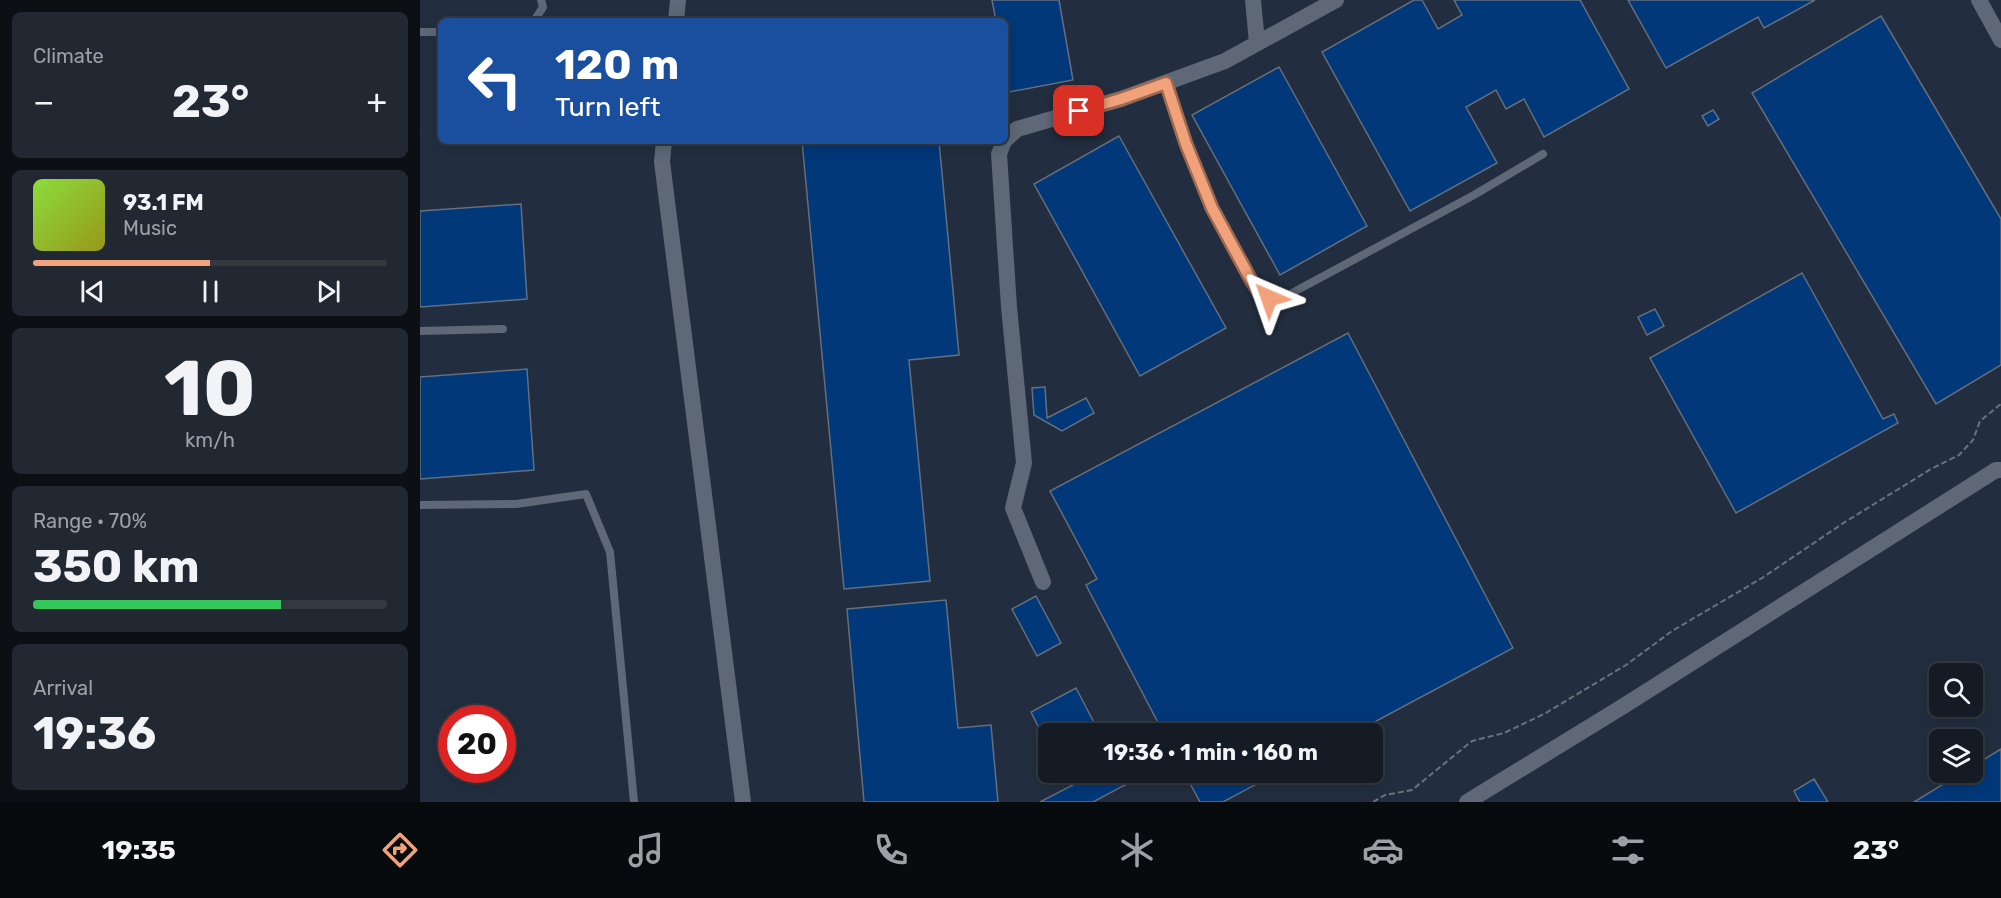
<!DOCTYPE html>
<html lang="en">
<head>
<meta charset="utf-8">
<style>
	body { margin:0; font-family:Rubik,sans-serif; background:#222831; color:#f1f3f6; height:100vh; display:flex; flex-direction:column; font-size:22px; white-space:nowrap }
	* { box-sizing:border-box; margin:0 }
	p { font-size:20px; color:#9da1a6 }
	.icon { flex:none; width:33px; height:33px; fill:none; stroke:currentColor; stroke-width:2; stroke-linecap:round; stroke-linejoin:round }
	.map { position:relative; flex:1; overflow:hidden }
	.sheet { display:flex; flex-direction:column; gap:12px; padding:12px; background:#0c0f14; width:420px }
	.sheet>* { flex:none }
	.banner { position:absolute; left:18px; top:18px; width:570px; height:126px; border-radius:9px; box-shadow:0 3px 15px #0003,0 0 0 2px #343941; background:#1a4fa0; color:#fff; overflow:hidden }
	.fabs { position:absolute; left:1509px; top:663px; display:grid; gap:12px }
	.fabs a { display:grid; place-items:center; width:54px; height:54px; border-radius:9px; background:#151b24; box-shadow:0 3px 15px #0003,0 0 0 2px #343941; font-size:30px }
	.speed { position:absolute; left:18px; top:705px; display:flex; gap:12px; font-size:30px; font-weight:700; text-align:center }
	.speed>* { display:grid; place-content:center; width:78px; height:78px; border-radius:50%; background:#151b24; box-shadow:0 3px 15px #0003,0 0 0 2px #343941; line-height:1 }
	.speed .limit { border:9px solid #d22; background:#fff; color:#111 }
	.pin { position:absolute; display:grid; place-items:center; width:51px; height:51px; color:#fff; margin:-26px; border-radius:12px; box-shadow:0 3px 9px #0006 }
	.me { position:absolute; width:66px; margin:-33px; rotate:317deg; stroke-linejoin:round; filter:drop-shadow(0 0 4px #0008) }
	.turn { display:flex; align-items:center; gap:21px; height:126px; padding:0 18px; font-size:27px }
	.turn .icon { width:78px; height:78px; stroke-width:2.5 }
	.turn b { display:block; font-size:42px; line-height:51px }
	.big { font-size:45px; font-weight:700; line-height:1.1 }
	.sheet .tile { flex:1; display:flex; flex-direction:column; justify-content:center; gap:9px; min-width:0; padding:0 21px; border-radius:9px; background:#222831 }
	.sheet .dial { align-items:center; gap:0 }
	.dial b { font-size:78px; line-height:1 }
	.song { display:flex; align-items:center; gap:18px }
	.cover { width:72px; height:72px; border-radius:9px; background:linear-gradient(135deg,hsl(90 70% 55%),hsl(60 70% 35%)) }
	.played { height:6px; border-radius:3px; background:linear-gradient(90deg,#f1a27b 50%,#343941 50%) }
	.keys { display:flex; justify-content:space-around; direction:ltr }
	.heat { display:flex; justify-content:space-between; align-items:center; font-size:33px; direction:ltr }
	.charge { height:9px; border-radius:4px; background:linear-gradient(90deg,#34c759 70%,#343941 0) }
	.trip { position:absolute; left:618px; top:723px; width:345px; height:60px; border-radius:9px; background:#151b24; box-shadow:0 3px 15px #0003,0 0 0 2px #343941; font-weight:700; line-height:60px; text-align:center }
	.dock { display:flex; height:96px; justify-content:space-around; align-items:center; background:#080b0e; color:#9da1a6 }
	.dock .icon { width:42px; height:42px }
	.dock .active { color:#f1a27b }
	.dock b { font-size:27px; color:#f1f3f6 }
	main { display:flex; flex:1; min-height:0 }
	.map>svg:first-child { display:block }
	.built { fill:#222e3f; fill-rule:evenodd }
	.building { fill:#003879; stroke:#646e7d; stroke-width:1.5 }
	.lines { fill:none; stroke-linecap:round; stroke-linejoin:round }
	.path { stroke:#6b727c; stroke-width:2; stroke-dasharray:6 3; stroke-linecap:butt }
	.service { stroke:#5e6877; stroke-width:8 }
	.minor { stroke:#5e6877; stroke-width:16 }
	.route-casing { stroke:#9d6950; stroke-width:15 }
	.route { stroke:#f1a27b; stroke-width:10 }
</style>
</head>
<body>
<main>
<section class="sheet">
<div class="tile"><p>Climate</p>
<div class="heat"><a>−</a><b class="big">23°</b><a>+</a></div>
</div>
<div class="tile">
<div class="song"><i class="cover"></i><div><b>93.1 FM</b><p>Music</p></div></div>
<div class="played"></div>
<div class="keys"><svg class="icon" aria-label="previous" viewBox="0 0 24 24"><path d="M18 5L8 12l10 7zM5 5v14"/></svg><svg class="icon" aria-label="pause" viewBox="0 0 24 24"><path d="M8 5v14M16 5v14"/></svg><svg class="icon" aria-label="next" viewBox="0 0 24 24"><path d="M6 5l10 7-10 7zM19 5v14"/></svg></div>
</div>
<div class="tile dial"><b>10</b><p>km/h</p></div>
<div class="tile"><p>Range · 70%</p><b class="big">350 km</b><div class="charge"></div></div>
<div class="tile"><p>Arrival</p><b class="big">19:36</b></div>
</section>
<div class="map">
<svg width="1581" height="802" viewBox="0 0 1581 802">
	<rect width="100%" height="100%" fill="#1c2430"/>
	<path class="built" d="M0,0H1581V802H0ZM21,21H585V141H21ZM1520,674H1552V706H1520ZM32,718H82V770H32ZM628,734H952V772H628ZM1520,740H1552V772H1520Z"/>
	<path class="building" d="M572,0H639L653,80L589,92L585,71V21H576Z
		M994,0H1002L1018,29L1042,15L1034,0H1160L1209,89L1124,137L1104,99L1086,109L1076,90L1046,107L1077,163L990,211L902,52Z
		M1208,0H1395L1344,28L1338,17L1246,68Z
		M1461,16L1581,219V365L1516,404L1332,93Z
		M859,67L947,226L860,275L772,115Z
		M1293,110L1299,119L1288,126L1282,116Z
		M699,136L806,328L720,376L614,184Z
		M382,141H519L539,355L489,360L510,581L424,589Z
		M101,204L107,299L0,307V211Z
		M1382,273L1463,419L1474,414L1478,423L1316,513L1230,358Z
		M1235,309L1244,326L1227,335L1218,317Z
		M928,333L1093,648L932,734H744L666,585L677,579L630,491Z
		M107,369L114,470L0,479V377Z
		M625,387L627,418L666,398L674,413L642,431L614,415L612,388Z
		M616,596L641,643L617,656L592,609Z
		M526,600L538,728L571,725L578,802H444L427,609Z
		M656,688L680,734H622L611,712Z
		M1581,749V802H1494L1543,772H1552V767Z
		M647,772H701L707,784L673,802H620L653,785Z
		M764,772H859L803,802H780Z
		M1394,779L1408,802H1380L1374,791Z"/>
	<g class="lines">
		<path class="path" d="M953,802L965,795L992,790L1052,741L1084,733L1124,714L1206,665L1252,631L1342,578L1425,522L1511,469L1539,455L1553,440L1560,421L1581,404"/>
		<path class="service" d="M114,21L123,7L121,0
			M0,32H21
			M746,83L766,144L792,208L831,280L840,294L859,300L1054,195L1123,154
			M0,331L83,329
			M0,505L96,504L166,494L190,552L214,802"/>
		<path class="minor" d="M833,0L837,43
			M1559,0L1581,40
			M256,21L258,0
			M585,140L597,129L701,99L805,61L916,0
			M244,141L242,162L323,802
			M584,141L579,154L589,307L604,463L593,508L623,582
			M1047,802L1202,707L1576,470H1581"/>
	</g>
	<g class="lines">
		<g class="route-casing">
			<path id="route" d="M659,111L701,99L746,83L766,144L792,208L831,280L840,294L849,298"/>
		</g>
		<use href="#route" class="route"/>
	</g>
</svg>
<div class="fabs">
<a><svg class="icon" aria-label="search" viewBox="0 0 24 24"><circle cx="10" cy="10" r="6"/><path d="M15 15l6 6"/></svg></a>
<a><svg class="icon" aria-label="layers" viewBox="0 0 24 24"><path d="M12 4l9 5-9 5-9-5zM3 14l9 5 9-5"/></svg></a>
</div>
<div class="speed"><div class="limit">20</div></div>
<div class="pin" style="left:659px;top:111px;background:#d93025"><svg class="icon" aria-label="arrive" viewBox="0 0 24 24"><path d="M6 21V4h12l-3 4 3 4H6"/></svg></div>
<svg class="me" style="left:849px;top:298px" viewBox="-20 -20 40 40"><path d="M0-17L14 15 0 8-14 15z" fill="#f1a27b" stroke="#fff" stroke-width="4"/></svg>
<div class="trip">19:36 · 1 min · 160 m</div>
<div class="banner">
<div class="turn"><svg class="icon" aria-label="left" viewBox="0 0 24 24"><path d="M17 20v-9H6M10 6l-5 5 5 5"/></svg><div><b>120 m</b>Turn left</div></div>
</div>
</div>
</main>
<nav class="dock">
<b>19:35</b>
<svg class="icon active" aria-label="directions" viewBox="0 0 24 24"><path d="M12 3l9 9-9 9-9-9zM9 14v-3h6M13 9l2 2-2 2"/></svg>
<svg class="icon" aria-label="music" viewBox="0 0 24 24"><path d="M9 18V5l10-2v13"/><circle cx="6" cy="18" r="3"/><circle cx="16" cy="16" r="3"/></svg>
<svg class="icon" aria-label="phone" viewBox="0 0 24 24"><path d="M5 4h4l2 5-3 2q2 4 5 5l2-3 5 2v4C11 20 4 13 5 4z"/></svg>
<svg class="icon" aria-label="climate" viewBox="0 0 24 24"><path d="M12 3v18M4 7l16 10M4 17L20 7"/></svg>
<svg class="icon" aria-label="car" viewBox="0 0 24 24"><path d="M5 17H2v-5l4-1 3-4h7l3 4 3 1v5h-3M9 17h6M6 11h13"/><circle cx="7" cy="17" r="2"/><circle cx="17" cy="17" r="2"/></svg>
<svg class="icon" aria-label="filters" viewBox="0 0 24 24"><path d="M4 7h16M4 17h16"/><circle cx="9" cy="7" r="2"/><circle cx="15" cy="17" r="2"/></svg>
<b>23°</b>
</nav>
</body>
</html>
